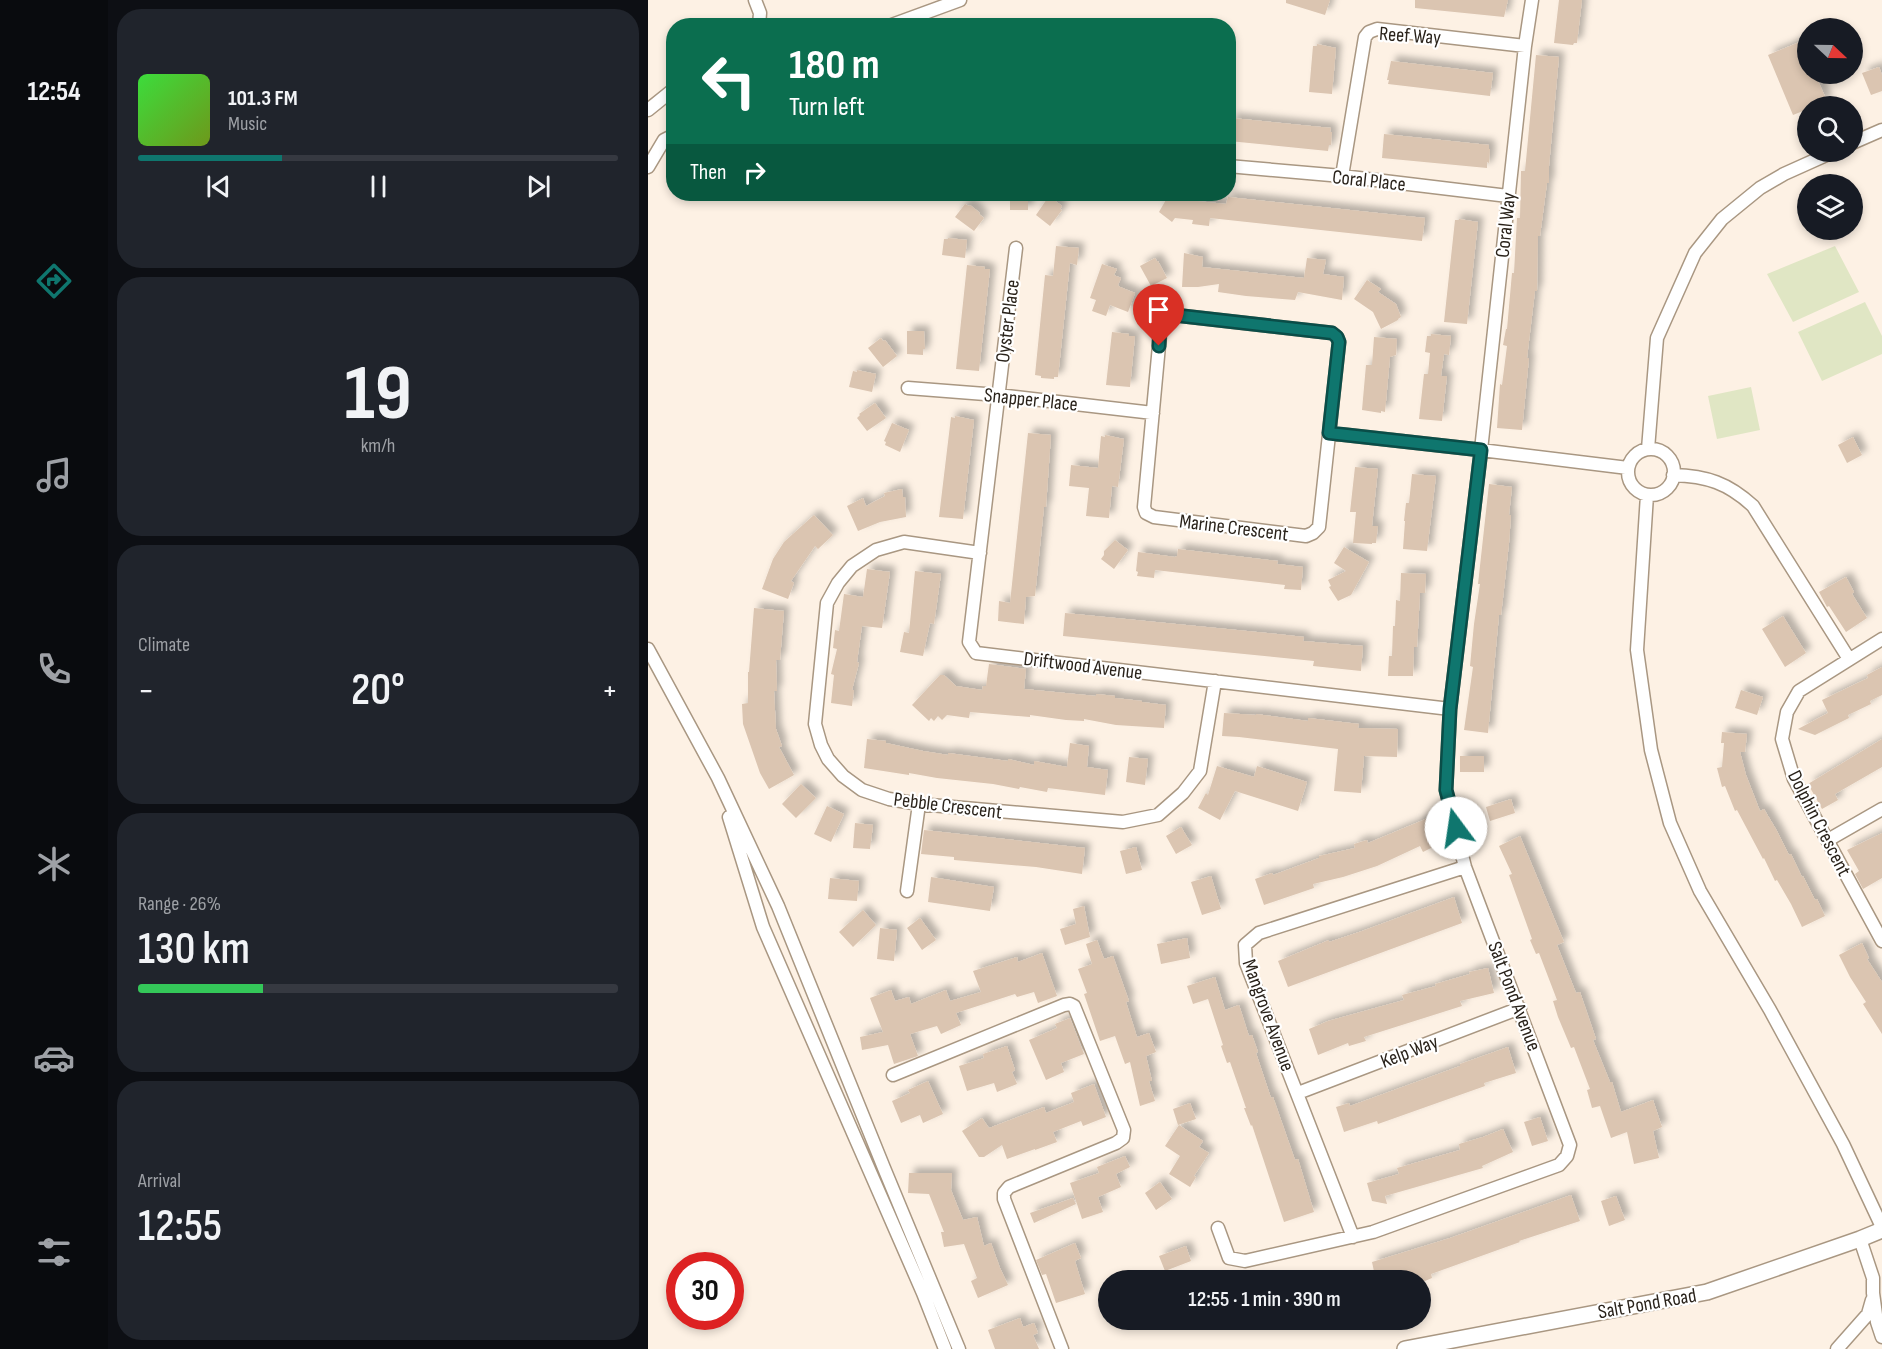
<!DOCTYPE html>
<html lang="en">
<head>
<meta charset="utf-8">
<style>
	body { margin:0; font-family:"Sofia Sans Condensed",sans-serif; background:#20242c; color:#f1f3f6; height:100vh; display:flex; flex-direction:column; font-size:22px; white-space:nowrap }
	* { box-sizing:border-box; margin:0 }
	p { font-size:20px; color:#9ea1a6 }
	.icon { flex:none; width:33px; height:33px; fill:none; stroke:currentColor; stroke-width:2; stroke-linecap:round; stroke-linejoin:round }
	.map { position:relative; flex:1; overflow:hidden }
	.drawer { display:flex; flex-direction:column; gap:9px; padding:9px; background:#0d0f14; width:540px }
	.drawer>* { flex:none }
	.banner { position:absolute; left:18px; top:18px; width:570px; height:183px; border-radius:24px; box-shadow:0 3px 9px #0003; background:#0b6e4f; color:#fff; overflow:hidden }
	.needle { width:39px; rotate:112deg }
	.controls { position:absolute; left:1149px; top:18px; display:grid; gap:12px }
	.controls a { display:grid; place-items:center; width:66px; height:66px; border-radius:50%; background:#171b24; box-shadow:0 3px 9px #0003; font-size:30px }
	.speed { position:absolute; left:18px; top:1252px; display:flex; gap:12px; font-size:30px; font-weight:700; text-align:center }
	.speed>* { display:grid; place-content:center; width:78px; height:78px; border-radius:50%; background:#171b24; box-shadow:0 3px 9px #0003; line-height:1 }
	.speed .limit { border:9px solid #d22; background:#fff; color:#111 }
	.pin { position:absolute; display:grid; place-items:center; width:51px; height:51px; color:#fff; margin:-62px -26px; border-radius:50% 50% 50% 0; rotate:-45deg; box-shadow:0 0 6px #0007 }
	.pin .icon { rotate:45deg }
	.me { position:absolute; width:66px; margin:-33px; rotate:346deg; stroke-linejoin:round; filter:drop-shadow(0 0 4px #0008) }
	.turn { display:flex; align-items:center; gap:21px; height:126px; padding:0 24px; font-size:27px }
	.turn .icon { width:78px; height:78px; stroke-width:2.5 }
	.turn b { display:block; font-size:42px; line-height:51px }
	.then { display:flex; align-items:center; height:57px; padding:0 24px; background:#0003; gap:12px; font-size:22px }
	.big { font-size:45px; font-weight:600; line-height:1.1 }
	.drawer .tile { flex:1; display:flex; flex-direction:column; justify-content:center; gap:9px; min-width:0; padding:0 21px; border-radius:24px; background:#20242c }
	.drawer .dial { align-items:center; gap:0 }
	.dial b { font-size:78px; line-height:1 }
	.song { display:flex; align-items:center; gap:18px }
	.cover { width:72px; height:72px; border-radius:9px; background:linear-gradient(135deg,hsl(120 70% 55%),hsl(80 70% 35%)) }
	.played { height:6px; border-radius:3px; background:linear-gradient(90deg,#0f766e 30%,#363941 30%) }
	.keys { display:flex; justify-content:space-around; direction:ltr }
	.heat { display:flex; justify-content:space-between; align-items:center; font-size:33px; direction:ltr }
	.charge { height:9px; border-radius:4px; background:linear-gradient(90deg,#34c759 26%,#363941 0) }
	.trip { position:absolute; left:450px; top:1270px; width:333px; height:60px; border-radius:30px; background:#171b24; box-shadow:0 3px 9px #0003; font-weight:600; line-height:60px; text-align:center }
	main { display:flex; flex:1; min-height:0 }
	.dock { display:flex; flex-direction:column; width:108px; justify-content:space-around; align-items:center; background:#090b0e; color:#9ea1a6 }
	.dock .icon { width:42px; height:42px }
	.dock .active { color:#0f766e }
	.dock b { font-size:27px; color:#f1f3f6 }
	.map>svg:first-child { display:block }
	.green { fill:#e0e6c4 }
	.building { fill:#dbc5b1; filter:url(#shadow) }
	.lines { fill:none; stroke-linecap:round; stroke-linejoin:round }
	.minor-casing { stroke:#a99782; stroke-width:15 }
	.tertiary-casing { stroke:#a99782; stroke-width:18 }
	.minor { stroke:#fff; stroke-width:12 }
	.tertiary { stroke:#fff; stroke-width:15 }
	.route-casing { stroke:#0a4d48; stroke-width:15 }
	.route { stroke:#0f766e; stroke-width:10 }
	.labels { text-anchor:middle; stroke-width:4.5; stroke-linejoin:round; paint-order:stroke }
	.street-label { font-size:20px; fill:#29221a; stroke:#fff }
</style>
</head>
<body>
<main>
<nav class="dock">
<b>12:54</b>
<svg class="icon active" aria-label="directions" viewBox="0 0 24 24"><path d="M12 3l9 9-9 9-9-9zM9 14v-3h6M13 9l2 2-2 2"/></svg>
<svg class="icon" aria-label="music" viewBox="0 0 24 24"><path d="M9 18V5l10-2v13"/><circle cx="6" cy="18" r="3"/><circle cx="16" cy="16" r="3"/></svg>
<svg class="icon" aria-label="phone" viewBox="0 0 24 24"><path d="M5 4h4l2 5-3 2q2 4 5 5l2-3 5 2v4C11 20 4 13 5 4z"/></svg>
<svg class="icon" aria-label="climate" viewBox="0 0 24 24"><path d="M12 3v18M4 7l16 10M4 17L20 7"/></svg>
<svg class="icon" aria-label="car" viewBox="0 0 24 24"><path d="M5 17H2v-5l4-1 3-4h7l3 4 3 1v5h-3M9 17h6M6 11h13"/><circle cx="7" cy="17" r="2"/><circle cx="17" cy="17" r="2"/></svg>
<svg class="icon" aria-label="filters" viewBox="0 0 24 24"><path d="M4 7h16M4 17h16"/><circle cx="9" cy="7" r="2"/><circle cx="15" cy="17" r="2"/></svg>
</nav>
<section class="drawer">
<div class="tile">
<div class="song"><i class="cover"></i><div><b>101.3 FM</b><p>Music</p></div></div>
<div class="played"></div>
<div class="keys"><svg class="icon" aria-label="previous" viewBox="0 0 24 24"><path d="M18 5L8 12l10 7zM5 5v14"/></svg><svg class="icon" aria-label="pause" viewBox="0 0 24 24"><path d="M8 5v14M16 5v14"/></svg><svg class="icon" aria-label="next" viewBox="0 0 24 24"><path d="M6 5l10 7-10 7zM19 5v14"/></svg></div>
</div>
<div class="tile dial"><b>19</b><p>km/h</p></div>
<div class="tile"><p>Climate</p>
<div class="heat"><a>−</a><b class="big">20°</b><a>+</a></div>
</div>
<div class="tile"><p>Range · 26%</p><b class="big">130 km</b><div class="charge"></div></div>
<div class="tile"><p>Arrival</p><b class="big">12:55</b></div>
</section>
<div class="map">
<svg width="1234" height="1349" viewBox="0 0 1234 1349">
	<defs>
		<filter id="shadow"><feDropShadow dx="5.5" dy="-5.5" stdDeviation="3" flood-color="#0004"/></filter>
	</defs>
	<rect width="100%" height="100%" fill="#fdf1e4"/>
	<path class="green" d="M1187,246L1211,292L1145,322L1119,274Z
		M1217,302L1234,336V354L1174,381L1150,332Z
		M1103,387L1112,430L1069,439L1060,396Z"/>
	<path class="building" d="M638,0H682L677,15L638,3Z
		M767,0H860L856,17L767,8Z
		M911,0H934L929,43H926L925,45L906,43Z
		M1154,41L1160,54V74H1167L1179,101L1165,106H1160V109L1145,115L1120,55Z
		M669,44L688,48L684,94L661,92L665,46H669Z
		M888,55L911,57L901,166V183H899L892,236H890L889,291H887L879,358H881L874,430L849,428L852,384L854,385L859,346L855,345L858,329H859L864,273H866L869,218H872L873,171H877Z
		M743,61L845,73L842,96L740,84L741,80H739Z
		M1231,67L1234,75V91L1223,95L1214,73Z
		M584,118L683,128L682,132H684L683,145H681L680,151L581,141Z
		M736,134L841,145V149H842L841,163L839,162V168L734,158Z
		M362,194H380V210H362Z
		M401,196L414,206L412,209L414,210L402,226L388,215Z
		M580,197L777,218L774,241L562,218L561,226L544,224L545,220L527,218L524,222L511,212L519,198L578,204Z
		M317,204L321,206L322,205L332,213L331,214L336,218L326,231L307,217Z
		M811,219L830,222L819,324L796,322L807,220H811Z
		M300,238L319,240L317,258L294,255L296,239H300Z
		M408,246L431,248L429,265L422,263L410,377H406V379L393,378V376L387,375L397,275L405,276Z
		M536,253L555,257L554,267L656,278L659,258L678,260L675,274L696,277L694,300L650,292L647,300L598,296L570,292L571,284L550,287H534Z
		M507,258L509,261H510L519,278L503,286L492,266Z
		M454,264L469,269L466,275L473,278L470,285L472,287L487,293L480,312L462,305L458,316L444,311L448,300L442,298Z
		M319,265L337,267L336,269H342L331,371L308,369Z
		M719,280L733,289L730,292L748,304L753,317L750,319V320L733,329L725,312L706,299Z
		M259,331H276L277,349H275V355L259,354Z
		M464,332L481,334V336H487L482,387L458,385Z
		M783,334L803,336L801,355L796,354L793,376H799L794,421L771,419L776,374H780L782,353L777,352L779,336H783Z
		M726,337L749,339L748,355L742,357L737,412L733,411V413L714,410L718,365H724Z
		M233,338L235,341L237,340L249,356L235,367L220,348Z
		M209,370L228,374L224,392L201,387L205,371L209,372Z
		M227,403L238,418L219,431L209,418L212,415L211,414Z
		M307,416L326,420L315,519L291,517L303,417L307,418Z
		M244,423L261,430L252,452L237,445L238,442L236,441Z
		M380,433L403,435L398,507H396L387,596L378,597L376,624L350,621L351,601L362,603Z
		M457,435L476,439L470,487L464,486L461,518L438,516L441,488L421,486L423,465L450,468L453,436L457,437Z
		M1205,437L1214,455L1199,463L1190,445Z
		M707,467L730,469L724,526H730L728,543H724V544L705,543L708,512H702Z
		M764,474L788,476L779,551L755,549L757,521H756L758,503H761Z
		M841,484L864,487L861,515H863L861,543L855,598L853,615H851L840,733L816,730L825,667L822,666L826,624L832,584H830Z
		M254,489L255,497H257L258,517L232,522L210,531L199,506L215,498L218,506L237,496L236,493Z
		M166,515L185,535L170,549L167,546L143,581L146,583L140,599L114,589L125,559L136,542Z
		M467,540L480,550L466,569L453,559L456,555V551Z
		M696,547L721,562L703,595L690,601L681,587L683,586L680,580L698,571L686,563Z
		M530,549L630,561L629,564L655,567L653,590L636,589L637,585L507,570L506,578L489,576L490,572L488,571L490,552L527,557L529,556Z
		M219,569L242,572L234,628L214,626L209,662L211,663L204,690H206L204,706L183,703L186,675L183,674L189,649L185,648L187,630L191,631L196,594L215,597Z
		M267,571L293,574L286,624L282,623L275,656L252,652L256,632L261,633Z
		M753,573L778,574L777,593H772L769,647H766L765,676H740L741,656H744L745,626H747L748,600L752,601Z
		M1198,577L1206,592L1204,594L1219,618L1198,632L1181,606L1179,607L1171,592Z
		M106,608L136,611L132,660H128L129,691H126L128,729L134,746L131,747L146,775L121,789L112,773L95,724L94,704L100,703V672H101Z
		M417,613L629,634L656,637L655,641L715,646L713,671L665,666L666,661L415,636Z
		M1135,616L1158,653L1137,667L1114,629Z
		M341,664L378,669L376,689L448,696V694L467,696V698L494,701V702L518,705L516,728L468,725L436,719V721L418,720L382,715V717L322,712L321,718L299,715L294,720L290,716L286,721L283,718L281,721L264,705L292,675H296L308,686L334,690L335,686H338Z
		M1234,667V695L1222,701L1223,704L1200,715L1201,718L1167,735L1150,729L1180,713L1174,700L1220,678L1219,675Z
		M1093,690L1115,697L1109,715L1087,708Z
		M576,713L608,715V714L660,721V718L711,724L710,728L750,729L749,757L716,756L713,793L686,791L690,749L591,737L574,736Z
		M1074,732L1099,734L1097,752H1092L1098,775L1112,811L1116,809L1129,831L1141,855L1143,854L1154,877L1155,876L1167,900L1169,899L1177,916L1154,927L1143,904L1129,880L1127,881L1116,858L1115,859L1089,810L1087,811L1077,786L1074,787L1069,768L1074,767L1076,743H1073Z
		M219,739L238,741V743L275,751L300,755V753L360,761V759L386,765V761L419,767L422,743L441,746L439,767L460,770L457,795L400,788L399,792L372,787L371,789L345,784L289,778L261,773V775L216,768Z
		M1234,739V767L1187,794L1190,800L1174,809L1160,784Z
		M812,756H836V772H812Z
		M481,757L500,759L497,785L478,782Z
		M569,766L606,777L609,766L659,782L650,811L587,791L572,820L550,808L558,793L560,795Z
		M153,784L168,798L148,818L134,804Z
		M863,799L867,813L842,821L838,807Z
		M179,806L196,814L183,842L166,834Z
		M780,818L791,844L775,852L772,846L729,866L695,877L665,884L666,888L616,905L607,879L624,873L625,875L671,858V856L707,848L706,844L719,840L720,843Z
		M207,823L225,825L222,849L205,848Z
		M533,827L544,845L528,854L518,836Z
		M276,830L437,848L434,874L388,867L306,860V857L273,854Z
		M1234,833V878L1215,889L1207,874L1211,871L1199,850Z
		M872,836L916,942L909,945L928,993L932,992L948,1039L945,1040L962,1082H964L973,1112L1005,1100L1014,1127L1005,1131L1011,1158L986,1164L979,1132L963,1138L952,1106L944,1108L939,1090L942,1089L926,1047L923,1048L910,1017L905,1001L909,1000L891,953L888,954L882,940L884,939L861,875L864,874L851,846Z
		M488,847L494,870L478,874L472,851Z
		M563,876L573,909L554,915L543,882Z
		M283,877L346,887L342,911L280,902Z
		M182,878L211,881L209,901L180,899Z
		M806,897L814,923L640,987L630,961L681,940V942L714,931Z
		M436,906L442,937L417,945L412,929L428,924L425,909Z
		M215,910L228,925L205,947L191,932Z
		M272,918L288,940L274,950L259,928Z
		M232,928L249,930L246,961L229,959Z
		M539,938L542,958L513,964L509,944Z
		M449,940L456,959L465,956L481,1001L478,1002L489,1037L501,1033L508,1052L498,1056L504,1081H501L507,1101L492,1106L482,1062L477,1064L467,1036L452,1041L436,994L439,993L430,969L444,964L438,944Z
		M1214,943L1221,958L1219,959L1234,982V1034L1215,1004L1218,1002L1202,977L1191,955Z
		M394,953L409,996L390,1003L386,992L369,997L367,994L308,1013L313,1025L293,1034L289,1026L262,1034L270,1056L246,1064L240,1045L214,1050L212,1037L235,1032L222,998L243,990L247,1001L261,997L263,1004L298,990L302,1001L333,992L325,971L369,957L370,962Z
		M840,968L846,993L812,1001L814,1006L716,1037L718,1041L701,1046L700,1043L670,1055L661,1029L680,1021L756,1000L754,995L788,986L787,984L822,974L821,972Z
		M567,977L577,1010L591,1005L601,1036L604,1035L610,1052L608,1053L623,1098L625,1097L647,1160L650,1159L666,1212L636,1222L604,1125L603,1126L596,1108H598L582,1062L579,1063L573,1046L575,1045L560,999L545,1004L539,986Z
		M422,1018L436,1054L413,1063L416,1072L398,1080L381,1040L409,1028L407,1024Z
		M359,1046L367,1070L364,1072L369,1084L349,1092L346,1083L319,1091L311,1066L336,1058L335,1054Z
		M860,1047L868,1073L836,1083L837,1086L730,1124L729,1121L696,1132L688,1107L701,1103L702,1106L812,1066V1064Z
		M280,1081L295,1114L275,1123L272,1115L253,1123L244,1101L262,1093L260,1090Z
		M446,1084L458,1117L435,1126L433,1121L405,1132L409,1142L387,1150V1149L359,1159L354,1145L336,1157H331L314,1131L334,1118L341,1128L396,1107L398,1113L426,1102L423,1093Z
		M542,1103L548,1119L530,1125L525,1109Z
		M892,1117L900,1141L884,1146L876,1122Z
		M531,1125L555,1141L551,1147L561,1153L546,1176L548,1177L542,1187L521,1174L532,1156L517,1146Z
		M855,1129L865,1152L834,1166L835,1168L737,1196L739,1204L724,1201L719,1183L751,1174L749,1168L812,1150L811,1144L835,1137Z
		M477,1156L482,1167L468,1174L473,1187L450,1197L455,1212L434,1219L422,1183L451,1173L449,1167Z
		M261,1173H304L303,1190L315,1220L329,1217L336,1246L343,1243L352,1268L360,1285L330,1298L323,1281L329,1278L316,1244L296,1247L293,1232H296L281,1194L260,1193Z
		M512,1182L524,1199L508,1210L497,1193Z
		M923,1195L932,1221L871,1241L872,1242L783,1274L784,1278L777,1281H728L724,1262L802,1238Z
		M968,1196L977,1220L961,1226L953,1201Z
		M425,1198L428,1204L386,1223L382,1213Z
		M427,1243L433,1258L427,1261L437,1294L408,1303L398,1274L394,1275L388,1260Z
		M538,1246L543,1261L517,1271L511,1256Z
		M372,1318L375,1327L386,1323L390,1333L385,1335L391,1349H347L340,1330Z"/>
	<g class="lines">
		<g class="minor-casing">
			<path id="minor" d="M107,0L112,13L111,26
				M241,26L312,0
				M0,110L26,89
				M1204,143L1234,130
				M580,166L694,176L860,196
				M0,167L16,140L26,135
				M694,176L717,37L721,32L729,29L877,46
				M368,248L321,642L328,653L802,709
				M526,315L684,333L689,337L691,342L671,527L665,533L658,536L506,517L498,513L496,507L513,324L517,318Z
				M260,388L350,395L505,413
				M681,433L833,450L980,468
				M1000,449L1009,338L1047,253L1074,219L1112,188L1136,174L1185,152
				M980 472a23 23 0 1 1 46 0a23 23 0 1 1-46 0Z
				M1025,475C1059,476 1080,483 1105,506L1201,659
				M999,495L989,650L1003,750L1022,823L1052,891L1122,1010L1195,1144L1234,1227
				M332,553L256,542L228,550L204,566L190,583L179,603L167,724L173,745L180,759L195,776L214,790L241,799L271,804L475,822L510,815L535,793L552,771L567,681
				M1234,639L1151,691L1139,712L1134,739L1146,779L1234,941
				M0,649L70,778L130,906L236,1168L311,1349
				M81,817L115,927L275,1293L297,1349
				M1180,840L1234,809
				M259,891L271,804
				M245,1075L416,1005L422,1004L426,1006L476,1130L475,1138L468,1143L361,1187L356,1193V1199L414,1349
				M650,1093L872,1008
				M570,1228L581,1258L597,1261L725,1232L911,1165L919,1156L922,1145L817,867L798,790L802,709L833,450L877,46L884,0
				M705,1237L598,963L597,945L611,933L817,867
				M1212,1239L1225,1278V1293L1229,1322L1234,1337
				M1189,1349L1220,1314L1224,1300"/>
		</g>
		<g class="tertiary-casing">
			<path id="tertiary" d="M757,1349L1059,1292L1212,1239L1234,1230"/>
		</g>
		<use href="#minor" class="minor"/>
		<use href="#tertiary" class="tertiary"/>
	</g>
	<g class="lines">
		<g class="route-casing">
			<path id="route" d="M511,346C512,331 509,321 526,315L684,333L689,337L691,342L681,433L833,450L802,709L798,790L808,828"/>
		</g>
		<use href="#route" class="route"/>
	</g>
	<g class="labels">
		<g class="street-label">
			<text transform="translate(762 35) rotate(4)" y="7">Reef Way</text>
			<text transform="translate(721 180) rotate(6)" y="7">Coral Place</text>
			<text transform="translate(857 225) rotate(-84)" y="7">Coral Way</text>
			<text transform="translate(359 321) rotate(-83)" y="7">Oyster Place</text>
			<text transform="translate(383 399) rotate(6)" y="7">Snapper Place</text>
			<text transform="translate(586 527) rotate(7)" y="7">Marine Crescent</text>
			<text transform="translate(435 665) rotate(7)" y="7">Driftwood Avenue</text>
			<text transform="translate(300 805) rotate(7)" y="7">Pebble Crescent</text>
			<text transform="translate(1172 823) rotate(63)" y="7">Dolphin Crescent</text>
			<text transform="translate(867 996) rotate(69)" y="7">Salt Pond Avenue</text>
			<text transform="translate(621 1015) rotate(70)" y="7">Mangrove Avenue</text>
			<text transform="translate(761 1051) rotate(-21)" y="7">Kelp Way</text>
			<text transform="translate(999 1303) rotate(-10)" y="7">Salt Pond Road</text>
		</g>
	</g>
</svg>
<div class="controls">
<a><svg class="needle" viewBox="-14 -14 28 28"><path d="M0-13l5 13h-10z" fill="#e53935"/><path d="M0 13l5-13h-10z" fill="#9ea1a6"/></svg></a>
<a><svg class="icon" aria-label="search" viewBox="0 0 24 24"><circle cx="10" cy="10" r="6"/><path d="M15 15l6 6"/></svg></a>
<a><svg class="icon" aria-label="layers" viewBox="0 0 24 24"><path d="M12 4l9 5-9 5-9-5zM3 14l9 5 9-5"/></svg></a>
</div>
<div class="speed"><div class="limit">30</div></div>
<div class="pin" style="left:511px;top:346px;background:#d93025"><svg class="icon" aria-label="arrive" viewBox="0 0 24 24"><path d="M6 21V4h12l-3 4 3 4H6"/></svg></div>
<svg class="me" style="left:808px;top:828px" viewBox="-20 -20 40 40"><circle r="19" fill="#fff"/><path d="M0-13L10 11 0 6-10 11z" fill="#0f766e"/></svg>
<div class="trip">12:55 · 1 min · 390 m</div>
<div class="banner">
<div class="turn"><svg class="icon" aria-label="left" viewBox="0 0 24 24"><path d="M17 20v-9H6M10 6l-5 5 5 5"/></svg><div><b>180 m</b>Turn left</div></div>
<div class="then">Then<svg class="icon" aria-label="right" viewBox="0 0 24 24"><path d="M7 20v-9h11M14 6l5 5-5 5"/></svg></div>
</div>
</div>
</main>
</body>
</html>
